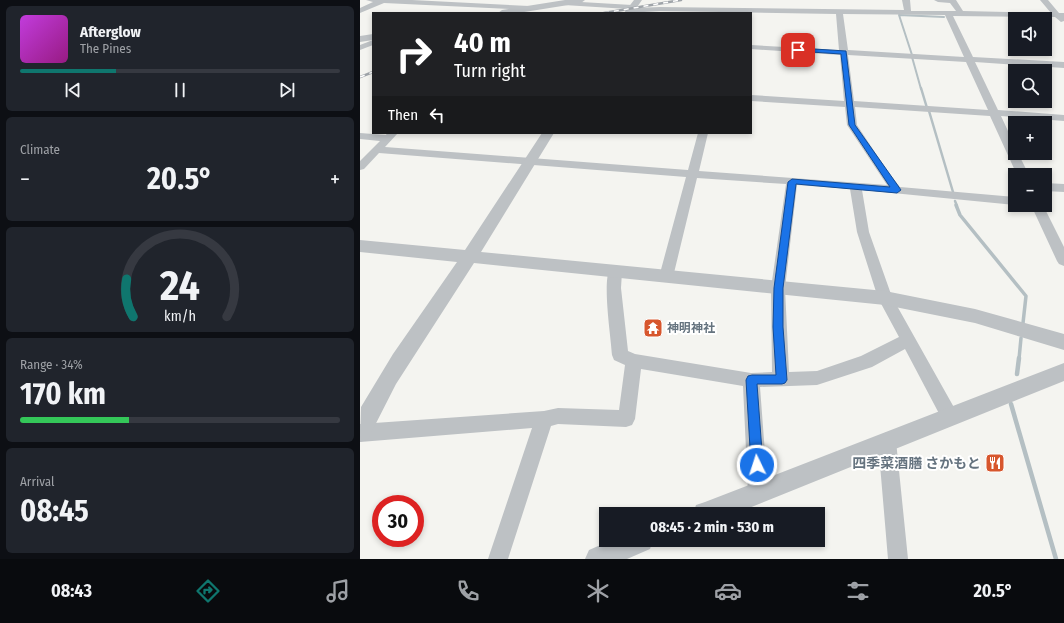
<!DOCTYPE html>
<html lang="en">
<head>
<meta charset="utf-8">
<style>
	body { margin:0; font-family:"Fira Sans Condensed","Noto Sans JP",sans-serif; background:#20242c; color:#f1f3f6; height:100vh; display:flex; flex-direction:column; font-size:15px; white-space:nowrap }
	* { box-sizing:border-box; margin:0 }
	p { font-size:13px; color:#9ea1a6 }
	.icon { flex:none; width:22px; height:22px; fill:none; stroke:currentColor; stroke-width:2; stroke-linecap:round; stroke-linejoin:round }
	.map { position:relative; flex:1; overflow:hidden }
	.side { display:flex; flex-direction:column; gap:6px; padding:6px; background:#0d0f14; width:360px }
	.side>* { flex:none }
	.guide { position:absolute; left:12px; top:12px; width:380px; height:122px; border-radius:0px; box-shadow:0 2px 6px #0003; background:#202124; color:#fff; overflow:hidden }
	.tools { position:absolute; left:648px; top:12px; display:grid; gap:8px }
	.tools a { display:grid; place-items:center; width:44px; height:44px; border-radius:0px; background:#171b24; box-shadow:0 2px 6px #0003; font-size:20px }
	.speed { position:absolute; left:12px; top:495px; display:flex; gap:8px; font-size:20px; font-weight:700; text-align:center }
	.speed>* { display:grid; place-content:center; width:52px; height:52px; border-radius:50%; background:#171b24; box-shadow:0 2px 6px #0003; line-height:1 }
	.speed .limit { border:6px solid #d22; background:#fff; color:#111 }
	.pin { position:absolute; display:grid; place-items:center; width:34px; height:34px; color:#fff; margin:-17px; border-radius:8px; box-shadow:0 2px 6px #0006 }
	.me { position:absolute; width:44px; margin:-22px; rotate:356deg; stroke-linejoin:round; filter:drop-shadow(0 0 3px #0008) }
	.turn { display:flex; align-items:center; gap:14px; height:84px; padding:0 16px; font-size:18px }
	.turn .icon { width:52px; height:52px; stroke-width:2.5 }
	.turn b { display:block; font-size:28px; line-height:34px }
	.then { display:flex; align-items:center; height:38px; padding:0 16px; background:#0003; gap:8px; font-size:15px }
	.big { font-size:30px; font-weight:700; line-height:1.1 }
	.side .tile { flex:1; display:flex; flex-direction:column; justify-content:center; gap:6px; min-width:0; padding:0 14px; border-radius:6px; background:#20242c }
	.side .dial { align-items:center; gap:0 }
	.dial svg { height:104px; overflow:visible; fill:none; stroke:#363941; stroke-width:7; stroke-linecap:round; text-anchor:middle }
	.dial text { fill:#f1f3f6; stroke:none }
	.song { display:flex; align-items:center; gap:12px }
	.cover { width:48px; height:48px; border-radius:6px; background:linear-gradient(135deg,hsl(290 70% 55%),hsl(310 70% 35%)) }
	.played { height:4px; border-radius:2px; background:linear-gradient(90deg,#0f766e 30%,#363941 30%) }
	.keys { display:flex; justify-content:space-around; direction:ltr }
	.heat { display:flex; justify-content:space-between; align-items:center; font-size:22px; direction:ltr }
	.charge { height:6px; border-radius:3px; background:linear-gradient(90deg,#34c759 34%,#363941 0) }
	.trip { position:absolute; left:239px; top:507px; width:226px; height:40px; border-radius:0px; background:#171b24; box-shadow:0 2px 6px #0003; font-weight:700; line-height:40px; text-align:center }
	.dock { display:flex; height:64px; justify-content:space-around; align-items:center; background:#090b0e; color:#9ea1a6 }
	.dock .icon { width:28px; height:28px }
	.dock .selected { color:#0f766e }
	.dock b { font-size:18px; color:#f1f3f6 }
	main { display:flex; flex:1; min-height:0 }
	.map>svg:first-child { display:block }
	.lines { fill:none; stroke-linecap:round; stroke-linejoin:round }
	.stream-far3 { stroke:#b4bfc3; stroke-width:2 }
	.stream-far2 { stroke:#b4bfc3; stroke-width:2.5 }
	.stream-far1 { stroke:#b4bfc3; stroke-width:3.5 }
	.stream { stroke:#b4bfc3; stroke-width:4.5 }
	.minor { fill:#bdc1c4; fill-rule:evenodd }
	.tertiary { fill:#bdc1c4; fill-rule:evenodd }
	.rail-casing { stroke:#9fa4a9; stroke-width:2.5 }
	.rail { stroke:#fff; stroke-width:1.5; stroke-dasharray:5; stroke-linecap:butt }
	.route { fill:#1a73e8; stroke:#114b97 }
	.labels { text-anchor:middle; stroke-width:4; stroke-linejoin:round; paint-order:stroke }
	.poi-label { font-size:12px; font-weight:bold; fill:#65737f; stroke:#fff; text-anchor:start }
	.near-poi-label { font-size:14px; font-weight:bold; fill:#65737f; stroke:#fff; text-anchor:end }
</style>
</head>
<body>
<main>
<section class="side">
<div class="tile">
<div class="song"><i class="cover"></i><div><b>Afterglow</b><p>The Pines</p></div></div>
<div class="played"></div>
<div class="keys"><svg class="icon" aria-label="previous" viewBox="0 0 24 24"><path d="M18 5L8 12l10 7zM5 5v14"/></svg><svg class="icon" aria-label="pause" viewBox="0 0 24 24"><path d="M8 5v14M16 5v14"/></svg><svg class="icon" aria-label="next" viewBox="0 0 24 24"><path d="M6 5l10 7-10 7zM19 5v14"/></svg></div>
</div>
<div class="tile"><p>Climate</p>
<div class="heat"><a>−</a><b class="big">20.5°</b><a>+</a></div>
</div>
<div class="tile dial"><svg viewBox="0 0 100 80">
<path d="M14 69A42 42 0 1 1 86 69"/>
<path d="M14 69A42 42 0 0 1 9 40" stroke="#0f766e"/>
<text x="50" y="56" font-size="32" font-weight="700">24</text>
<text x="50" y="72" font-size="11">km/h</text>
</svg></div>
<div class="tile"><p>Range · 34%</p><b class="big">170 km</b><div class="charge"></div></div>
<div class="tile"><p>Arrival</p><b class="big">08:45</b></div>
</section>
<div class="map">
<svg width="704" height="559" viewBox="0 0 704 559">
	<rect width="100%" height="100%" fill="#f4f4f0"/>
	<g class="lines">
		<path class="stream-far3" d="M552,55L539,15L584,17
			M552,57L561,89"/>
		<path class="stream-far2" d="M561,88L567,108
			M569,111L593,192
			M595,201L597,206"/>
		<path class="stream-far1" d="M596,205L600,215L666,296L663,323
			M659,359L661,338"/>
		<path class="stream" d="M657,374L659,358
			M651,404L696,559"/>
		<path class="minor" d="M6,0H52L169,6L173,8L169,10L24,3L0,13V8L13,2Z
			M542,0H550L551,11H596L590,3L578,2L574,0H596L603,11L691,13L680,0H688L699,13H704V21L701,22L695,17L593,16L613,57L704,62V68L615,62L638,110L704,115V121L641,116L655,146V153H658L669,175H657L630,116L495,107L497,125L528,172L540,187L655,197V205L502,190L509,232L532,297L596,411L599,417L596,423L590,425L584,423L545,349L512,367L457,385L400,387L408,493L405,500L398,503L391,500L388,493L383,386L281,369L275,419L272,425L266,427L198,424L191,426L148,559H128L172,428L0,442V424L184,411L198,408L259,410L265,365L254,360L252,355C251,337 242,282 250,268L255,267L260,268L262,272L261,288L268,351L275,354L391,373L412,372L411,288L426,184L337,178L313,277L311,281L306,282L301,281L299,277L326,177L19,153L4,169L0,170V161L20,141L0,139V133L26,135L27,133H38L25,147L328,170L338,133H348L339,171L527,185L487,125L485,107L391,101V95L484,101L480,55L391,49V45L479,50L476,14L300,11L268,13L265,11L268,9L204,5L200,3L204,1L272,5H275V8L300,7L544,10ZM483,14L585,15L604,57L488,50ZM488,55L606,62L628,110L494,101ZM437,185L490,189L497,232L518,298L539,337L501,356L457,371L429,372L425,288Z
			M13,40V45L0,50V45Z
			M685,183L704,184V192L685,191Z
			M671,205H683L704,247V266L699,264L697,261Z
			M527,432L533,435L536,441L548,559H528L518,441L521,435Z"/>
		<path class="tertiary" d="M205,0H225L221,3L158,13H138L142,10Z
			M274,0H282L273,13H264Z
			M13,34V40L0,42V36Z
			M182,133H194L121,252L525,291L615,309L704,334V350L615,323L525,305L114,263L36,384L8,439L0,442L1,407L33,354L97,262L0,252V240L105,250Z
			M704,363V381L374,514H333L336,505L345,502Z
			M252,540H293L290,549L267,559H225L229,550Z"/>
		<g class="rail-casing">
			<path id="rail" d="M244,13L321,0
				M0,77L13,72"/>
		</g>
		<use href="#rail" class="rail"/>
	</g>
	<path class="route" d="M438,48L486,51L495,125L541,190L537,193L436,184L423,288V327L427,380L425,383L422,384H397L403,465L401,470L397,471L393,470L391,465L386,380L388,376L392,375H416L413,327L414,288L428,182L432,179L530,187L489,125L481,54L436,51Z"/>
	<defs>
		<g id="temple-square" transform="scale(1)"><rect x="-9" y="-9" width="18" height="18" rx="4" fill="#d7562d" stroke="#fff"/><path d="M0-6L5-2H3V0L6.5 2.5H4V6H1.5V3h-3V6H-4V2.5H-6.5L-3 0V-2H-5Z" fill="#fff"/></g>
		<g id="restaurant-square" transform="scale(1)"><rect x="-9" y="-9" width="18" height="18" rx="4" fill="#d7562d" stroke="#fff"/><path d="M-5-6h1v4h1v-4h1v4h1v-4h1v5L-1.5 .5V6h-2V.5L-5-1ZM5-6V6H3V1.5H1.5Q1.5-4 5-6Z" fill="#fff"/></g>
	</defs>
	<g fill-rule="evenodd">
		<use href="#temple-square" x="293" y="328"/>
		<use href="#restaurant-square" x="635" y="463"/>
	</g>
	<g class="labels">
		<g class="poi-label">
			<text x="307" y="332">神明神社</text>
		</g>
		<g class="near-poi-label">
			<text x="621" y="468">四季菜酒膳 さかもと</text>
		</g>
	</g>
</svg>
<div class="tools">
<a><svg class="icon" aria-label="sound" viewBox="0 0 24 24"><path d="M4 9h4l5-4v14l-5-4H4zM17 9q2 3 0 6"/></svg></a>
<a><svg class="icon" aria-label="search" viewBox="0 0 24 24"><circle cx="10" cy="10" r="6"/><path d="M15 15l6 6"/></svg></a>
<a>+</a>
<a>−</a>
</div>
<div class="speed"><div class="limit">30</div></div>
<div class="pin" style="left:438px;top:50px;background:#d93025"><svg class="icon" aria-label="arrive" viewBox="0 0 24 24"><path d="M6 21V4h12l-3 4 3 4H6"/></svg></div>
<svg class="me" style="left:397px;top:465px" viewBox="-20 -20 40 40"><circle r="17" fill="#1a73e8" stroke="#fff" stroke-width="3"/><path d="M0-11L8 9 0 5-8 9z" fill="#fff"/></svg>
<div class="trip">08:45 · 2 min · 530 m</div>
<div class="guide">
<div class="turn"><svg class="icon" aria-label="right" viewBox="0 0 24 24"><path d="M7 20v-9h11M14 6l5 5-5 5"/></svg><div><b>40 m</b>Turn right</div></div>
<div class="then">Then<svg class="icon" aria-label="left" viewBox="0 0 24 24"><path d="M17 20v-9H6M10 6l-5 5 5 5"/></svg></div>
</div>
</div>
</main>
<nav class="dock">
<b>08:43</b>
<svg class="icon selected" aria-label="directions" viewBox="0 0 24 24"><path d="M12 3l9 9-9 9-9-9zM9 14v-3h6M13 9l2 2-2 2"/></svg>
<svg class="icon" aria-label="music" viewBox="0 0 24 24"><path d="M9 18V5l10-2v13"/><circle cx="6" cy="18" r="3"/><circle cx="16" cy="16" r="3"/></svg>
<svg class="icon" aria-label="phone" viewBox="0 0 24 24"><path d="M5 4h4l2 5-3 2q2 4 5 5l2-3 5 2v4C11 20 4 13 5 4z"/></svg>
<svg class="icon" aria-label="climate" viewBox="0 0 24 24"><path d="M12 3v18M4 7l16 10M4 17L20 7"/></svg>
<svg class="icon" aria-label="car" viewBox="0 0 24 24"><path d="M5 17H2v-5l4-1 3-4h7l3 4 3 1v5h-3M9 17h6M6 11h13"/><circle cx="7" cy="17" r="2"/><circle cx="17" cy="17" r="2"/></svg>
<svg class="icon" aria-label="filters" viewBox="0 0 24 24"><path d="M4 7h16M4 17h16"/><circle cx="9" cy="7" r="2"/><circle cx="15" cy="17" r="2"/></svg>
<b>20.5°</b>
</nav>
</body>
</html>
